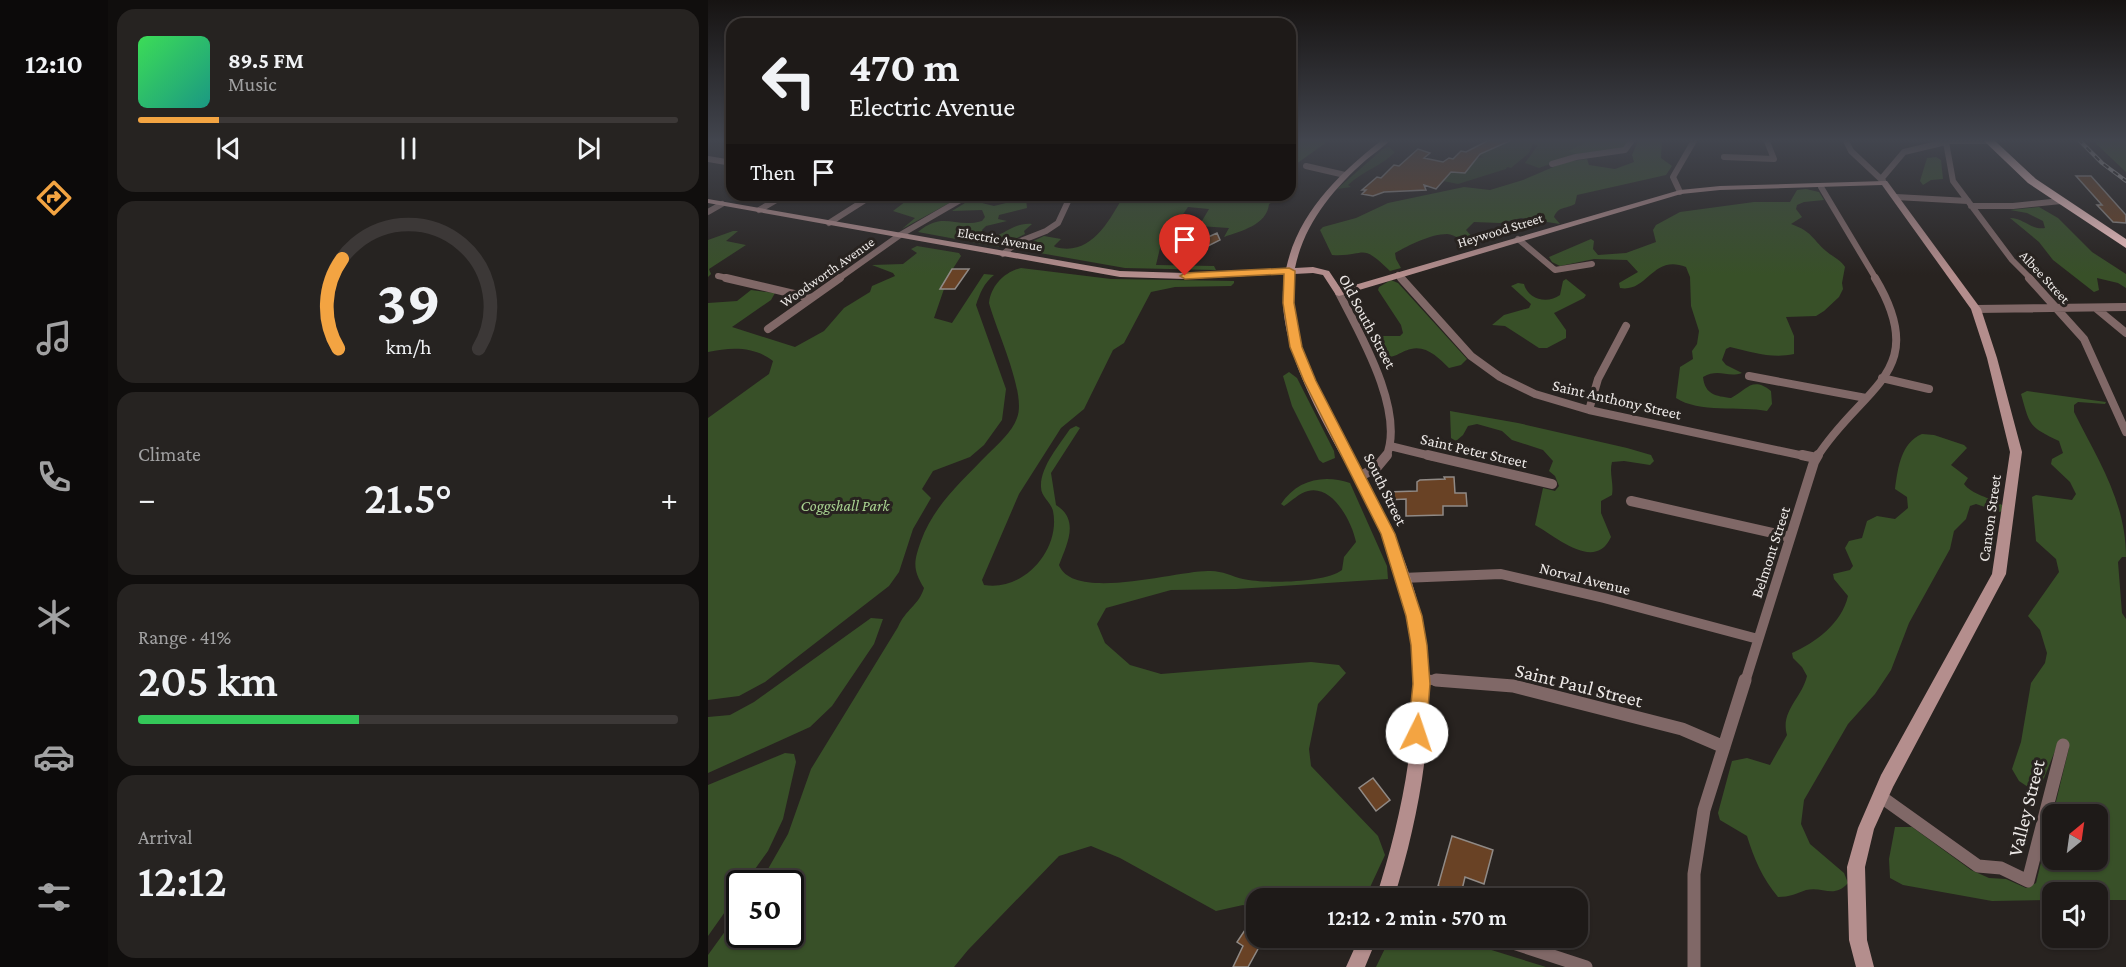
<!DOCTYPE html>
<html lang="en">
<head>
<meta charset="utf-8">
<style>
	body { margin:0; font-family:"Crimson Pro",serif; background:#262321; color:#f1f3f6; height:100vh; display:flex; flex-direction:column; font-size:22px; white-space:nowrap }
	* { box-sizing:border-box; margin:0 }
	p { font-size:20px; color:#a1a1a2 }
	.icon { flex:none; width:33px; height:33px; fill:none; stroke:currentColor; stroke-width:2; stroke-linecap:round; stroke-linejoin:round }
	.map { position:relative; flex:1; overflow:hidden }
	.panel { display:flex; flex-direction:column; gap:9px; padding:9px; background:#100e0d; width:600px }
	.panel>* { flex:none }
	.guide { position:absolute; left:18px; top:18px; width:570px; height:183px; border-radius:18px; box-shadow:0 2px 4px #0004,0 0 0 2px #3c3837; background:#1e1a18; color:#f1f3f6; overflow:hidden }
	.needle { width:39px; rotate:29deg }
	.tools { position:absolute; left:1334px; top:804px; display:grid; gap:12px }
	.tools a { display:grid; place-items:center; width:66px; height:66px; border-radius:12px; background:#1e1a18; box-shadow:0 2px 4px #0004,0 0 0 2px #3c3837; font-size:30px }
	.speed { position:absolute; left:18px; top:870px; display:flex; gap:12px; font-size:30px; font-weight:700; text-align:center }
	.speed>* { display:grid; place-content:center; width:78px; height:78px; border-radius:50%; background:#1e1a18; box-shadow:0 2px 4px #0004,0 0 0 2px #3c3837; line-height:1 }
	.speed .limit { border:3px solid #111; border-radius:9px; background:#fff; color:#111 }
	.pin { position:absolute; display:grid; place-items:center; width:51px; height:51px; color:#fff; margin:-62px -26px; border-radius:50% 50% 50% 0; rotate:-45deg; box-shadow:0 0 6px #0007 }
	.pin .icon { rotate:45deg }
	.me { position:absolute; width:66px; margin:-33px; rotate:4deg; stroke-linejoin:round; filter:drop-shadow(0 0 4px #0008) }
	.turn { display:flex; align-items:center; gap:21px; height:126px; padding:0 24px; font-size:27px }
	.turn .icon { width:78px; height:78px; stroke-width:2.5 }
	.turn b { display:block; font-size:42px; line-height:51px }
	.then { display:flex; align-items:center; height:57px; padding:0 24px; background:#0003; gap:12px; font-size:22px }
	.big { font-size:45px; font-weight:600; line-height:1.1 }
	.panel .card { flex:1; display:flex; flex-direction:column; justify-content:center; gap:9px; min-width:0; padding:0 21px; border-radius:18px; background:#262321 }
	.panel .dial { align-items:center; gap:0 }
	.dial svg { height:156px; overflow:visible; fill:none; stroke:#3c3837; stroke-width:7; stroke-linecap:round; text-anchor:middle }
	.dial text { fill:#f1f3f6; stroke:none }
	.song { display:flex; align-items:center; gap:18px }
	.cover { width:72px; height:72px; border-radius:9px; background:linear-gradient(135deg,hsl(130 70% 55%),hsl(170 70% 35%)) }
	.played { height:6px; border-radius:3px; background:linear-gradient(90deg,#f3a442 15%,#3c3837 15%) }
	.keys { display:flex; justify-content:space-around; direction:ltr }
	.heat { display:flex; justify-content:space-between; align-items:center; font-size:33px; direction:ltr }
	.charge { height:9px; border-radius:4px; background:linear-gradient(90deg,#34c759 41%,#3c3837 0) }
	.trip { position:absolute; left:538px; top:888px; width:342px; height:60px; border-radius:18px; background:#1e1a18; box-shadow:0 2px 4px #0004,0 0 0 2px #3c3837; font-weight:600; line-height:60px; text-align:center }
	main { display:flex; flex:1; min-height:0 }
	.dock { display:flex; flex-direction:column; width:108px; justify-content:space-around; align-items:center; background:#0c0a0a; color:#a1a1a2 }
	.dock .icon { width:42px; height:42px }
	.dock .active { color:#f3a442 }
	.dock b { font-size:27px; color:#f1f3f6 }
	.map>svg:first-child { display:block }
	.green { fill:#2f4124 }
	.forest { fill:#385028 }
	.building { fill:#694225; stroke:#908a86; stroke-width:1.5 }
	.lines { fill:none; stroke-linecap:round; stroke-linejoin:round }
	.street-far3 { stroke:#806867; stroke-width:6 }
	.street-far2 { stroke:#806867; stroke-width:8 }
	.street-far1 { stroke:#806867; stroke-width:10 }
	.street { stroke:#806867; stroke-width:13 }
	.secondary { fill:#b48e8d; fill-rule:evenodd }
	.highway { fill:#fbcac9; fill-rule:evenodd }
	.rail-casing { stroke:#aeaaa8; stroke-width:4 }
	.rail { stroke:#282320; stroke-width:2; stroke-dasharray:6; stroke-linecap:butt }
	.route { fill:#f3a442; stroke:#9e6b2b; stroke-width:1.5 }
	.labels { text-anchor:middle; stroke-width:6; stroke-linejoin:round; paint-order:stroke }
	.far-street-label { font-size:14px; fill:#ede9e7; stroke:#282320 }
	.street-label { font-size:16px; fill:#ede9e7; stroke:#282320 }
	.park-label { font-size:16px; font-style:italic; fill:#a9d391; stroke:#282320 }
	.near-street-label { font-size:20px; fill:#ede9e7; stroke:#282320 }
</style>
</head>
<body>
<main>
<nav class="dock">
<b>12:10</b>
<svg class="icon active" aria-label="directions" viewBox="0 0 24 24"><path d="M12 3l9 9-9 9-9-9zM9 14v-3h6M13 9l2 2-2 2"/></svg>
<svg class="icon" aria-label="music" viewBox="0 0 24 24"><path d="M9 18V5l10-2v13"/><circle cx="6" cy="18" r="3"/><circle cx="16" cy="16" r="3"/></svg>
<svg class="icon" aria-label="phone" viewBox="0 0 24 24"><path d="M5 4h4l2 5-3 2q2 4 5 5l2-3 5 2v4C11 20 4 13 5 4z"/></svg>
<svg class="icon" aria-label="climate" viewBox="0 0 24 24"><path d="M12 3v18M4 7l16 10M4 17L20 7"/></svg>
<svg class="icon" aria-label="car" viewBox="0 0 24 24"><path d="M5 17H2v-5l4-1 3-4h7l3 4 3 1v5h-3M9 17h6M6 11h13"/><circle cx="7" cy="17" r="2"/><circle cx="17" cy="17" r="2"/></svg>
<svg class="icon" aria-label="filters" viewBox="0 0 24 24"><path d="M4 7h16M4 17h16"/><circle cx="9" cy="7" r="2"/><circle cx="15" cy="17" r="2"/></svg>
</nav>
<section class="panel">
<div class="card">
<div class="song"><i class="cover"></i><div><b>89.5 FM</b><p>Music</p></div></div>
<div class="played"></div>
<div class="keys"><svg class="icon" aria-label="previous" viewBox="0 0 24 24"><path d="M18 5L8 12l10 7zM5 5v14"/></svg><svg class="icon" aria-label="pause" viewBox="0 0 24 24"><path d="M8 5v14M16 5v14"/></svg><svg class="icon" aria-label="next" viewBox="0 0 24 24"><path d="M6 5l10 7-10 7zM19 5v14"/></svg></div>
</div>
<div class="card dial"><svg viewBox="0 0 100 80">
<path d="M14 69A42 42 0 1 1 86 69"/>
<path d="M14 69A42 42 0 0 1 16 23" stroke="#f3a442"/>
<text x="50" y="56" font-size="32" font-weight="700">39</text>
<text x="50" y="72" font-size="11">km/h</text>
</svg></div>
<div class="card"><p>Climate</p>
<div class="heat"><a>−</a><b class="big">21.5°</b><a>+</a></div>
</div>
<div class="card"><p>Range · 41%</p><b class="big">205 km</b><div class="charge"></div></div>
<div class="card"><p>Arrival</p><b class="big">12:12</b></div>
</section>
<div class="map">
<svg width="1418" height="967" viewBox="0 0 1418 967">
	<rect width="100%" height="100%" fill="#282320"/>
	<path class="green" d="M804,139H872L876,143L869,154L831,168L817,163L830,145L825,144L821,153L803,168L799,167L798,169L750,184L735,181L743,172L756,173L769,158L775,157L770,155Z
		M681,147L687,152C675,165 655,171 640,185L643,187L629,189L675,149Z"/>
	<path class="forest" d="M591,139H623L591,162L582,164V145Z
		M872,139H920L917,148L869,154L860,151L875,144L876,141Z
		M931,139H954L953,158L964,166L958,175L869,195L867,204C859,209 850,206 846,217L852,224L813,218L792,223L766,222L758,230L765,238L762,241C753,241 748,235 739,234C723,234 701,245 687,253L688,259L693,268L682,271C651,241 660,257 624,255L612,230L615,227L648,218L680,203L756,187L782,190L815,180L857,162L879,159L881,165L907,169L926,162L924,155Z
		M1383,139L1418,141V172Z
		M1219,158L1228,157L1233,160L1235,179L1223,180L1215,185L1212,181Z
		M1098,189L1111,192L1116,200L1096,202L1089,205L1088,209L1094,217L1083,224C1105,232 1103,238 1118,251C1125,257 1133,260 1137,267L1134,283L1135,289L1131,297L1116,311L1108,316L1078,317L1086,336V354C1064,359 1044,352 1022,347L1018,349L1014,360L1018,365L1034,373C1019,378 1011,368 995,377C997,395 1008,396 1023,398C1039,390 1044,376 1063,391L1064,404L1059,411C1033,406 990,413 968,398L972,367L985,359L984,351L989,344L991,331L983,306L982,277L978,267C944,254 940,293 912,288L911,283L930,272L919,260L886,259L852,266L844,262L841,257L883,239L886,241L885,249L890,255L918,253L948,242L945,230L948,225L972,212L1046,202H1082L1089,190Z
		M206,195H256L194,229L207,218L185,211Z
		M270,195H281L274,203L286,206L302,202L307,195H321L318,199L319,208L291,215L290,219L299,221L278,226L274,230L277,236C293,241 302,222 324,224L316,231L317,234L291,247L210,232C236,210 246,229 274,221L277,217L274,210L244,211Z
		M416,195H579L561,204C559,225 533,231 516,237L521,228L491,226L501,209L480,207L452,248L448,265L506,266L508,270L417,268L309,249L336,236L353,239L346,246L347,247C383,257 401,221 416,195Z
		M1331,207L1350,218L1384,252L1418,274V288L1410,283L1389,278L1391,290L1386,292L1345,260L1331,242L1302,218C1316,218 1322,230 1337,228L1335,221L1319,213L1302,210Z
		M25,231H30L18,241L38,245L1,269L3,274L0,277V240Z
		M209,246L251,253L253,256L232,289H236L226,318L244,323L276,274L286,275C276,283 272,293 268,305L298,389L294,420L276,445L262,457L225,471L214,489L223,498L205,529L191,572L181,586L57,682L31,696L0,700V418L61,374L65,361C46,346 23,347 0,352V303L29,301L43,290L67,293L63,300L24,327L87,347L116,331L136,308L162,292L164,286L187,276L185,273L164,265L195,264L209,253L203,249Z
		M313,268L403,279L526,281V283L523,286L467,287L443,292L416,343L405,350L376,409L353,428L311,494L274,580L276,585C315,592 353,550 345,511C343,502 333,497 333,487C332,467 352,444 362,429L368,426L372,428L343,473L348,505C372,520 359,544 351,565C365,602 468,571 500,571C513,570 523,576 535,579C557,584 617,583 634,570L636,557L648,542C644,522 625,485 600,491C591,493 584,501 576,506L573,504C589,480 615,474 642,483L679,566L680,579L528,589L463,590L398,608L389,624L397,643L422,665L453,674L603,662L631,665L638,673L610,704L601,749L603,766L670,836L677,855L657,898H549V909L535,905L508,911L412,858L383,846L351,856L260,950L246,967H0V955L31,912L32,934H82V884L52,883L80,834L103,769L190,627C197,610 211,605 216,588C204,569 206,561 213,541C226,505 254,481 280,454C290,444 304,432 309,418C319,394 288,330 281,303C283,286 296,272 313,268Z
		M858,279L878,295L876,298L846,313L858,330V338L839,348H831L797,326L784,325L796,315L821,308L823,304L803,286L810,283L816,284C820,300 840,304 852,295L855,281Z
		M683,280L690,283L759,359L753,365L741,368C731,358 718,345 703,349C691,352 690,357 675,358L665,340L673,336H692L695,333L693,325L670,290L671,287Z
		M581,372L589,378L626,451L627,458L615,463L611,460L584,406L575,376Z
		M1319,391L1398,402L1397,404L1370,402L1366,405V412C1390,460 1418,502 1418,557H1414L1410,562L1414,613L1418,619V900H1389V892H1344V900L1284,901L1195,885L1182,878L1181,859L1187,827H1204L1263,870L1281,878L1298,879L1318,888L1328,883L1344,818V860H1389V814H1345L1361,748L1358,742L1351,741L1332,788L1323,789L1311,781L1304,769L1313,742L1323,683L1337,663L1339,653L1332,630L1320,616L1351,572L1348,559L1328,541L1324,497L1328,495L1364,500L1368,494L1362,482L1343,464L1344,459L1355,453L1351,441C1321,427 1322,426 1313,394Z
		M742,411L810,423L919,448L943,455L946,461L942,465L916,461L904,462C901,473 906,483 904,495L893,501V513L903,537C887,572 849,537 827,525L835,488L847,491L851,486L847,476L841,471L845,461L835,450L804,440L794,431L769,424L760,426L755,435L748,441L743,438Z
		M1214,434L1226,435L1256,445L1259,448L1243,465L1260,478L1256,484C1263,494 1283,498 1294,505L1296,509L1292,512L1268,504L1262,506L1258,519L1246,531L1242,549L1201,623L1183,670L1167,694L1140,724L1096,800L1093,824L1102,844L1136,873L1140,883C1126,899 1115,886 1098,890C1087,894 1082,897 1070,897C1054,878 1046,858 1039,836L1012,820L1010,813L1024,761L1039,758L1062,765L1079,735C1072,711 1094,698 1099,676L1094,667L1085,658L1084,653C1107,643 1134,623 1140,596L1126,579L1125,574L1142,570L1145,566L1137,548L1141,541L1154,538L1159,521L1169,516L1187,519L1200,508L1199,497L1187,489C1190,467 1193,443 1214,434Z
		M163,618L175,619L166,644L124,706L102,727L0,773V717L22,715L46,702Z
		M77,753L86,754L88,762L75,819L60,851L37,883L32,884L31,892L0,936V785Z
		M682,938H745L838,967H668Z"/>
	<path class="building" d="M783,139H806L772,154L757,173L743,172L728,189L716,185L718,190L676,192L665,196L654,194L658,190H654L669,177L673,178L686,165L691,166L710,149L722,153L716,158L735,162L741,158L745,159L753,151L758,152Z
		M1368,176H1383L1418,215V223L1405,222L1389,205H1394Z
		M509,233L512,240L488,252L482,253L475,249L469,251L462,246L480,238L487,243Z
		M244,269H261L247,289H232Z
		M736,477H746L747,493H758L759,506H735V515L698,516V499L678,500V492L709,491V482L712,480L737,479Z
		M665,778L682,800L668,811L651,788Z
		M744,836L785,850L776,884L757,877L753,894L730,886Z
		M549,912V938H556L540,967H525L535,946L529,942Z"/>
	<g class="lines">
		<path class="street-far3" d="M1137,139L1143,151L1175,181
			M1233,141H1281
			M1238,142L1245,181L1304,260L1323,279
			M1016,157L1066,159L1058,139
			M0,159L24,163
			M844,164L868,157L917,150L925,139
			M598,166L637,175
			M1174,178L1196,152L1238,142
			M1113,187L1168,279
			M972,192L965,177L987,139
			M1188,197L1260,201
			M1263,206H1305L1353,201
			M51,210L77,195
			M0,212L14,204
			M121,223L165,195
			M810,239L847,270L884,264
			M295,254L310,242L338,231L350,223L363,195
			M690,275L694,279
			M10,276L24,279
			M130,279L192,235L261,195"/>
		<path class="street-far2" d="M18,278L103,298
			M693,278L763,356L792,377L827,394L881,410L1101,457
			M1321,278L1376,339L1418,432
			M631,293C651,332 698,412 678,457
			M1268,309L1418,307
			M1389,309L1418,333
			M60,329L132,278
			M1041,376L1158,398
			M1174,378L1221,389
			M881,410L890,379L918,326
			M682,446L727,457
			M1109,457C1154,386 1224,373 1167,278"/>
		<path class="street-far1" d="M720,455L844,484
			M1094,455L1108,458
			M651,477L669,467L679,455
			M923,501L1082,537
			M694,578L793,574L896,598L1050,639
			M713,679L748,682
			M1037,682L1106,462L1110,455"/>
		<path class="street" d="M728,680L805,686L974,729L1016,747
			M1172,796L1270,866L1293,868L1320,881L1355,745
			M790,938L878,967
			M986,967V874L996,810L1037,680"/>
		<path class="secondary" d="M675,139H683C676,147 666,153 658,160C625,189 596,224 587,268L605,267L621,271L633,289L972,190L1012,186L1176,181H1179L1273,309L1289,358L1314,452L1298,574L1185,787L1166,829L1157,867L1159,940L1166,967H1148L1141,940L1139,867L1150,828L1173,775L1284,574L1302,452L1279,358L1263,309L1174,185L1012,190L973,194L631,296L628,295L615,275L605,273L586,274C570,360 658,464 689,542C703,575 714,611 718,647C728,728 710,821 686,898H668C693,819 712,731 704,648C701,612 690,576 677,542C647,464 560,360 577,274L477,279L412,277L0,203V199L412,271L477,273L578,269C590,212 632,173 675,139Z
			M651,938H669L657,967H638Z"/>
		<path class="highway" d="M1274,139H1285L1328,179L1418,239V248L1320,183Z"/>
		<g class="rail-casing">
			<path id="rail" d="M1370,139L1394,163L1418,181"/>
		</g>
		<use href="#rail" class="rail"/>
	</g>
	<linearGradient id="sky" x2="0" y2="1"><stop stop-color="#161312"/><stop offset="0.51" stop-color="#42454e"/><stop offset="1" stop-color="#42454e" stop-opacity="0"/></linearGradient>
	<rect width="1418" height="275" fill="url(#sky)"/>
	<path class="route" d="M581,268L587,271L586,303L594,347L608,381L687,534L714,616L719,645L722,684L718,733L715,739L709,742L703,739L700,733L705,684L703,645L698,616L673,534L596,381L582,347L575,303L576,274L477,279L472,276L477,273Z"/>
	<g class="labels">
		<g class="far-street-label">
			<text transform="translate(792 230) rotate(-17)" y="5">Heywood Street</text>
			<text transform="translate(292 239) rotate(10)" y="5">Electric Avenue</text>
			<text transform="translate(119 272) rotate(-35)" y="5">Woodworth Avenue</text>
			<text transform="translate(1337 277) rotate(47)" y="5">Albee Street</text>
		</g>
		<g class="street-label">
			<text transform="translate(660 321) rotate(62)" y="6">Old South Street</text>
			<text transform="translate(909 399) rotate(13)" y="6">Saint Anthony Street</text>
			<text transform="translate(766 450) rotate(13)" y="6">Saint Peter Street</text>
			<text transform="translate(678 489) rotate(64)" y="6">South Street</text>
			<text transform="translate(1281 518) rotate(-82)" y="6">Canton Street</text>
			<text transform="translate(1062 552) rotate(-72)" y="6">Belmont Street</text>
			<text transform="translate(877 578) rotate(14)" y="6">Norval Avenue</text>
		</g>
		<g class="park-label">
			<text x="137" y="511">Coggshall Park</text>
		</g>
		<g class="near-street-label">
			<text transform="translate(871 685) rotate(14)" y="7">Saint Paul Street</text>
			<text transform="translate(1318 808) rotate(-76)" y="7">Valley Street</text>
		</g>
	</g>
</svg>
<div class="tools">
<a><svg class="needle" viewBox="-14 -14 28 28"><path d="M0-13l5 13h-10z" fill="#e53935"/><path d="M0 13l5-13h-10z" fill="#a1a1a2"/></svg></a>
<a><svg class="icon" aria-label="sound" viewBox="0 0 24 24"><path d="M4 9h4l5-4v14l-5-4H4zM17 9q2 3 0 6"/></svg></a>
</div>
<div class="speed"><div class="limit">50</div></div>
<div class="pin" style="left:477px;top:276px;background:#d93025"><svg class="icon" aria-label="arrive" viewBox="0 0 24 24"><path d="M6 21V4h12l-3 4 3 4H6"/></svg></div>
<svg class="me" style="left:709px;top:733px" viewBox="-20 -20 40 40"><circle r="19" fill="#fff"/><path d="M0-13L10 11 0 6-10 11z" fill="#f3a442"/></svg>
<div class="trip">12:12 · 2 min · 570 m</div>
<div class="guide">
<div class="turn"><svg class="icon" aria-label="left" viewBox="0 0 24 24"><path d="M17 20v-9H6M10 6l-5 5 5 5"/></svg><div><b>470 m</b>Electric Avenue</div></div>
<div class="then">Then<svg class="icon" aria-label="arrive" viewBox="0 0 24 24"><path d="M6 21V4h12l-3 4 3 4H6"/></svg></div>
</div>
</div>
</main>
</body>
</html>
